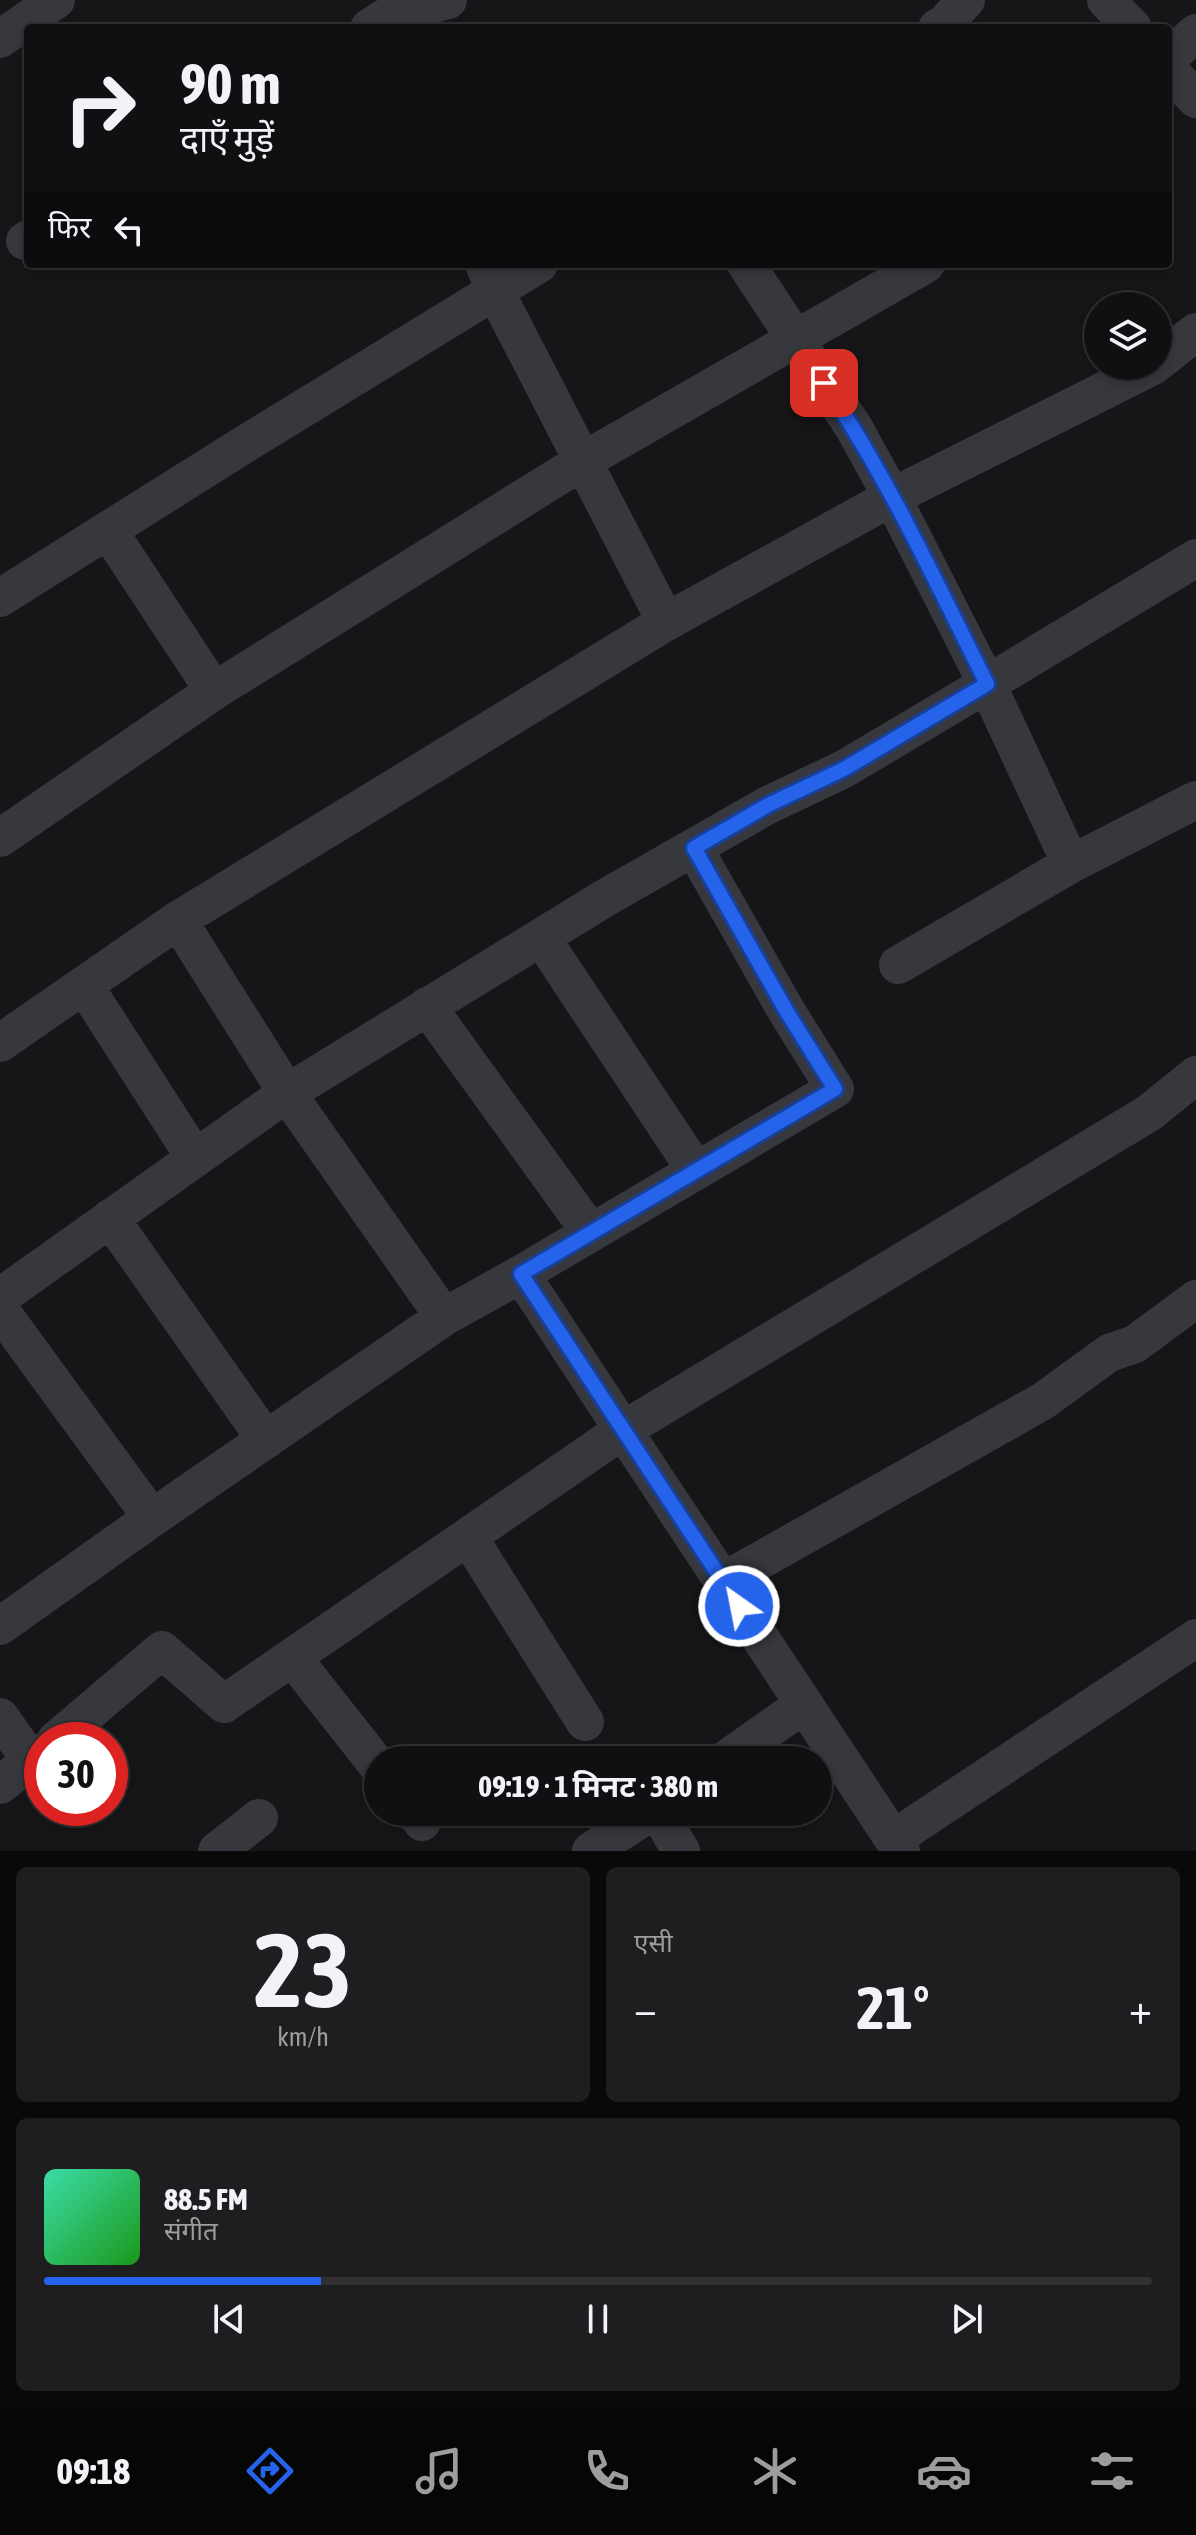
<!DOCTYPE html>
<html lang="hi">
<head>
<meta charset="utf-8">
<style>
	body { margin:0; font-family:"Asap Condensed","Noto Sans Devanagari",sans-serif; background:#1e1e20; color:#f1f3f6; height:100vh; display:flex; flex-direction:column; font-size:30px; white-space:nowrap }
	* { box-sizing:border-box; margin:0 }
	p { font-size:26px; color:#9c9d9f }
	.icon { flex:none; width:44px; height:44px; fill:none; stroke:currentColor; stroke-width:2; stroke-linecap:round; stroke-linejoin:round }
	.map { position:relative; height:1851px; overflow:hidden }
	.details { display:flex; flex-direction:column; gap:16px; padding:16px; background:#09090a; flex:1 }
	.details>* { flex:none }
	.hud { position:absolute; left:24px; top:24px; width:1148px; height:244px; border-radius:8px; box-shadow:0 4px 12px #0003,0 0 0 2px #303032; background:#101012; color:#f1f3f6; overflow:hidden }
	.buttons { position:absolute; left:1084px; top:292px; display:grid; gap:16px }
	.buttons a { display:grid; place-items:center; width:88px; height:88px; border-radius:50%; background:#101012; box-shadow:0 4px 12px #0003,0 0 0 2px #303032; font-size:40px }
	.speed { position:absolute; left:24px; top:1722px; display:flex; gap:16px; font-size:40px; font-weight:700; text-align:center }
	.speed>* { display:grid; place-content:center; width:104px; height:104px; border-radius:50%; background:#101012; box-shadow:0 4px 12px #0003,0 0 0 2px #303032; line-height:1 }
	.speed .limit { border:12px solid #d22; background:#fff; color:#111 }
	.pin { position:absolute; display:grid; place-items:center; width:68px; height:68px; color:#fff; margin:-34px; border-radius:16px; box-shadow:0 4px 12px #0006 }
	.me { position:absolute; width:88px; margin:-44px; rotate:327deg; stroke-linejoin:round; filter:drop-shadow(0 0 6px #0008) }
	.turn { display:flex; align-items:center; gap:28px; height:168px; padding:0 24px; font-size:36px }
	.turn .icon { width:104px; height:104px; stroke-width:2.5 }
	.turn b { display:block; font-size:56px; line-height:68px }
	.then { display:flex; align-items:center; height:76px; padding:0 24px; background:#0003; gap:16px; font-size:30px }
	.big { font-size:60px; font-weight:700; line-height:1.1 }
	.details .widget { flex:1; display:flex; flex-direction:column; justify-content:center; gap:12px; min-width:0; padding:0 28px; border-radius:12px; background:#1e1e20 }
	.details .dial { align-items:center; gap:0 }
	.dial b { font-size:104px; line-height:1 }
	.song { display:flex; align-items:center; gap:24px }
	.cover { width:96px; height:96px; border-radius:12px; background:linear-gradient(135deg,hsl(160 70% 55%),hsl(120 70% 35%)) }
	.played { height:8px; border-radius:4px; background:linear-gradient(90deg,#2563eb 25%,#303032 25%) }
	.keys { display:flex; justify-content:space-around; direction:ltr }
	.heat { display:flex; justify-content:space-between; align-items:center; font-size:44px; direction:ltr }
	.details .tiles { flex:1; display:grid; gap:16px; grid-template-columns:1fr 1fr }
	.widget:last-child { grid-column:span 2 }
	.trip { position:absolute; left:364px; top:1746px; width:468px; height:80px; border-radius:40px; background:#101012; box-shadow:0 4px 12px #0003,0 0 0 2px #303032; font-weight:700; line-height:80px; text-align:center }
	.dock { display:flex; height:128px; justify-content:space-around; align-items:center; background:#060607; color:#9c9d9f }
	.dock .icon { width:56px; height:56px }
	.dock .on { color:#2563eb }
	.dock b { font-size:36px; color:#f1f3f6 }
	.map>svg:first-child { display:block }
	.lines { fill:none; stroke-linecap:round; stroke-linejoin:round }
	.minor { stroke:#37383d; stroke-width:38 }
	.route-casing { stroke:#184099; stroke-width:20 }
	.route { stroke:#2563eb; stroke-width:14 }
</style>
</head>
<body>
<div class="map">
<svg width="1196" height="1851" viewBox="0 0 1196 1851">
	<rect width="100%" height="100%" fill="#161618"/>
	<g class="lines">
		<path class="minor" d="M1106,0L1133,28
			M369,28L384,18L448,0
			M937,28L945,23L966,0
			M0,39L56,0
			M1168,58L1196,33
			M1168,65L1174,76L1196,99
			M25,241L28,239
			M1158,362L1196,332
			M108,530L214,691L583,461L926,264
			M0,598L245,444L539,264
			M666,622L892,497L1153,366
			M0,838L214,691
			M1071,864L987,684L1196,558
			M178,920L666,622L495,291L484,264
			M541,937L696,1171
			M898,965L1071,864L1196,800
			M84,985L195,1158
			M427,1006L591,1233
			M0,1043L178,920L287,1093L444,1317
			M110,1218L266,1440
			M521,1274L835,1089L787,1012L694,848
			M0,1297L287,1093L605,898L768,805L844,769L987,684L892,497L854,428L746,264
			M0,1310L152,1518
			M469,1538L585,1722
			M722,1582L1043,1401L1109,1353L1135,1344L1196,1299
			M0,1626L152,1518L444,1317L521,1274L623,1430L224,1704L162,1650L56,1740
			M292,1657L378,1766
			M0,1717L31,1761
			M725,1760L803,1705
			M0,1785L42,1752
			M414,1812L422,1822
			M658,1812L681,1851
			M893,1839L1196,1638
			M217,1851L259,1818
			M591,1851L651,1812
			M901,1851L623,1430L1149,1113L1196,1075"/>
	</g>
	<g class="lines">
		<g class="route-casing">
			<path id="route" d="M739,1606L521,1274L835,1089L787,1012L694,848L768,805L844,769L987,684C936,582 888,478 824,383"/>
		</g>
		<use href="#route" class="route"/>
	</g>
</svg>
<div class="buttons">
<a><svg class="icon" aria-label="layers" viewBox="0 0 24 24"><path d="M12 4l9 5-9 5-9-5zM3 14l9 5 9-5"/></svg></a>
</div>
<div class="speed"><div class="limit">30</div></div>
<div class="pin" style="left:824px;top:383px;background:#d93025"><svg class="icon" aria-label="arrive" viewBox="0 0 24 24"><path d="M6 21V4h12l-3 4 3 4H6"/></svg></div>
<svg class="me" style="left:739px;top:1606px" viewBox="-20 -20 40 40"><circle r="17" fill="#2563eb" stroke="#fff" stroke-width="3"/><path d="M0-11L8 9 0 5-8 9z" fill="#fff"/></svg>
<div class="trip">09:19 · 1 मिनट · 380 m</div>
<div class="hud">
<div class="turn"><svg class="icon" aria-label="right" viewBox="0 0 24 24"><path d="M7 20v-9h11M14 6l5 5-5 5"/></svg><div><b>90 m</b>दाएँ मुड़ें</div></div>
<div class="then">फिर<svg class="icon" aria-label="left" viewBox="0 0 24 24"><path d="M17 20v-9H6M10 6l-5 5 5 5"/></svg></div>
</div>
</div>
<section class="details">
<div class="tiles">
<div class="widget dial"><b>23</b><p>km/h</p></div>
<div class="widget"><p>एसी</p>
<div class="heat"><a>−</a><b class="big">21°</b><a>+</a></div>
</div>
<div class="widget">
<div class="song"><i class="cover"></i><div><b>88.5 FM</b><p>संगीत</p></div></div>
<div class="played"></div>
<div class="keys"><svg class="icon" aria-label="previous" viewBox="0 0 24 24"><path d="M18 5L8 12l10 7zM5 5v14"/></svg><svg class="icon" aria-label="pause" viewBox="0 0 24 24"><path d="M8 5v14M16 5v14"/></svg><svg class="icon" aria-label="next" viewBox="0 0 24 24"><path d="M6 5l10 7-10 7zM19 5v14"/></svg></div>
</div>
</div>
</section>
<nav class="dock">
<b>09:18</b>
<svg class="icon on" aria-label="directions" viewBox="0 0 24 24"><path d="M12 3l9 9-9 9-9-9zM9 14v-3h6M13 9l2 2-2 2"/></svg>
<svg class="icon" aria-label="music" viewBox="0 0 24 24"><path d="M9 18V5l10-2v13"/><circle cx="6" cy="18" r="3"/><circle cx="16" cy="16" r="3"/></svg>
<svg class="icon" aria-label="phone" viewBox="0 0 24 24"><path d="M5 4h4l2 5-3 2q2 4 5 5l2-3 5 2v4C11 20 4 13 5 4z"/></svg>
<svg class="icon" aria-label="climate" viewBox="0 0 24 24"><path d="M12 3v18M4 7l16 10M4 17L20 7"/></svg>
<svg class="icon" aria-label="car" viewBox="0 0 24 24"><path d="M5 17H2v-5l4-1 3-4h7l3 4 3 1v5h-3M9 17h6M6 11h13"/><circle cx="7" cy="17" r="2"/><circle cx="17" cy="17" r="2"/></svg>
<svg class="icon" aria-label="filters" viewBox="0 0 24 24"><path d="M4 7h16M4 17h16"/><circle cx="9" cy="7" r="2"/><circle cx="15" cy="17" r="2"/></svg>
</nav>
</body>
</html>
